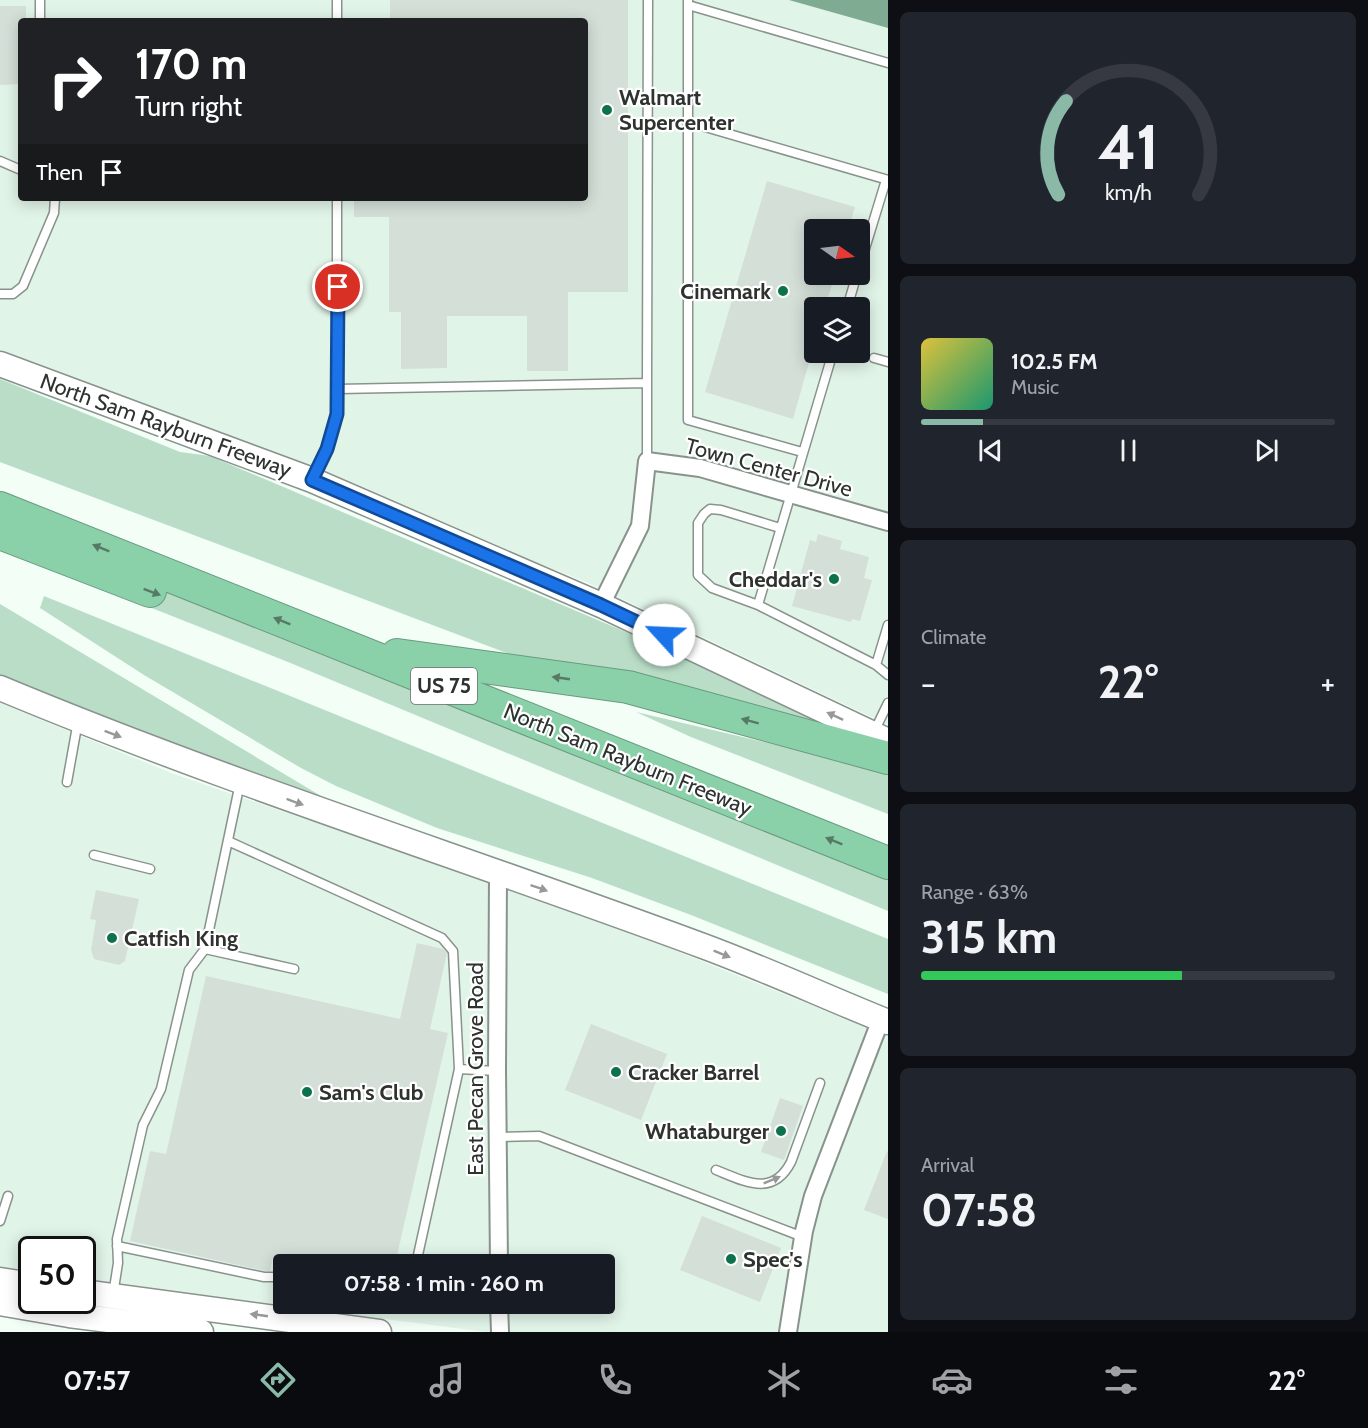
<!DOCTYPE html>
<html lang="en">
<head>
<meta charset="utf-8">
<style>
	body { margin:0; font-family:Cabin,sans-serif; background:#20242c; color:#f1f3f6; height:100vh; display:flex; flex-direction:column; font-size:22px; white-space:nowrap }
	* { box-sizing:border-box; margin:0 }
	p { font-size:20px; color:#9ea1a6 }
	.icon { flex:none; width:33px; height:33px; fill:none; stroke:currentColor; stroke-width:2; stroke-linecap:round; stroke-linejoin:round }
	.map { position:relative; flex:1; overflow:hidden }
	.panel { display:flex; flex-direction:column; gap:12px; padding:12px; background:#0d0f14; width:480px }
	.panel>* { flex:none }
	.hud { position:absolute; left:18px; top:18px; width:570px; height:183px; border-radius:6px; box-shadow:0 3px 15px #0003; background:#202124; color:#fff; overflow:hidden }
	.needle { width:39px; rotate:104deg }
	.controls { position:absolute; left:804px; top:219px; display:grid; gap:12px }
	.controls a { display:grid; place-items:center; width:66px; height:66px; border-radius:6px; background:#171b24; box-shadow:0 3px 15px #0003; font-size:30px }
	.speed { position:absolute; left:18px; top:1236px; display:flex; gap:12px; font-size:30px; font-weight:700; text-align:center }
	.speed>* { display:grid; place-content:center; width:78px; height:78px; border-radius:50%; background:#171b24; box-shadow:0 3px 15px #0003; line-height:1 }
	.speed .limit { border:3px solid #111; border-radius:9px; background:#fff; color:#111 }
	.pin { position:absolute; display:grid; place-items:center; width:51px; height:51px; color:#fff; margin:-26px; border:3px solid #fff; border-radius:50%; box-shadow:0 2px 6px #0007 }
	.me { position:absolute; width:66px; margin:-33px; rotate:295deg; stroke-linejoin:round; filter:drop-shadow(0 0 4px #0008) }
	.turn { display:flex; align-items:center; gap:21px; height:126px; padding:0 18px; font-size:27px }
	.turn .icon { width:78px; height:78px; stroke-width:2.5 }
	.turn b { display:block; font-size:42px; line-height:51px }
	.then { display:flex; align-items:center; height:57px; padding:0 18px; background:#0003; gap:12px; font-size:22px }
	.big { font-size:45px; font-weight:700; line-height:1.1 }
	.panel .widget { flex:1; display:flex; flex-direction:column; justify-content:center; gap:9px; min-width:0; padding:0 21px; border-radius:9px; background:#20242c }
	.panel .dial { align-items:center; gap:0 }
	.dial svg { height:156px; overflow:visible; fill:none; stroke:#363941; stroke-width:7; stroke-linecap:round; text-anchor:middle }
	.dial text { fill:#f1f3f6; stroke:none }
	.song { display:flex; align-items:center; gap:18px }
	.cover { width:72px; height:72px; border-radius:9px; background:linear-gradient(135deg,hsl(50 70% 55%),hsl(160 70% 35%)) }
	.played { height:6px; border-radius:3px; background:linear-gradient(90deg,#8ab9a8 15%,#363941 15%) }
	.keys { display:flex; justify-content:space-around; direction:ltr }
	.heat { display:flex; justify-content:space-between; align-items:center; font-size:33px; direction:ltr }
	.charge { height:9px; border-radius:4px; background:linear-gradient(90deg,#34c759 63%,#363941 0) }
	.trip { position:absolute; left:273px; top:1254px; width:342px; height:60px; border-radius:6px; background:#171b24; box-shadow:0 3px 15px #0003; font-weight:700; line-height:60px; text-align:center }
	.dock { display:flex; height:96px; justify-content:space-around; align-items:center; background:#090b0e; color:#9ea1a6 }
	.dock .icon { width:42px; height:42px }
	.dock .active { color:#8ab9a8 }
	.dock b { font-size:27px; color:#f1f3f6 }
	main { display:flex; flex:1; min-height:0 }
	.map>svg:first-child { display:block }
	.built { fill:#e1f4e8; fill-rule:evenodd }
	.green { fill:#b9ddc7 }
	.water { fill:#7fab92 }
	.building { fill:#d4dfd8 }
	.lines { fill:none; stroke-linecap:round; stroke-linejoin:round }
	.service-casing { stroke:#89938d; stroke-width:11 }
	.minor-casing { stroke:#89938d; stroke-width:20 }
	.secondary-casing { stroke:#89938d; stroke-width:27 }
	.motorway-casing { stroke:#6a9a7f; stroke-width:34 }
	.service { stroke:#fff; stroke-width:8 }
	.minor { stroke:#fff; stroke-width:16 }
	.secondary { stroke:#fff; stroke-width:24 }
	.motorway { stroke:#8ad1a9; stroke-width:32 }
	.oneway { fill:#577a66 }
	.oneway2 { fill:#969998 }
	.route-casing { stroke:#114b97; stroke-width:15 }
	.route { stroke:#1a73e8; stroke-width:10 }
	.poi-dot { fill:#0d7249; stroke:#fff; stroke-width:2 }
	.labels { text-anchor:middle; stroke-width:4.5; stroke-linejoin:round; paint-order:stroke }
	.shield { fill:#fff; stroke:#6d706e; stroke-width:1.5 }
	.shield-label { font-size:21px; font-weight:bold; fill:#2e3330 }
	.poi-label { font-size:22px; font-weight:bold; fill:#2e3330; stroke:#fff; text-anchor:start }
	.street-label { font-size:22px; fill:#2e3330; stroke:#fff }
</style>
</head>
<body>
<main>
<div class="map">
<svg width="888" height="1332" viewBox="0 0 888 1332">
	<rect width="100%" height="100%" fill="#f3fef7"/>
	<path class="built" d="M0,0H888V725L586,582L0,351ZM21,21H585V198H21ZM814,230H860V274H814ZM814,308H860V352H814Z
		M0,703L174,774L612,925L888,1036V1332H486L83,1280L82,1250H32L31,1273L0,1268ZM284,1264H604V1304H284Z"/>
	<path class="green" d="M0,379L180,452L210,456L652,643L869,745L533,663L0,462Z
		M0,496L581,723L888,846V911L288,662L0,548Z
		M44,596L888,939V994L691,915L592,878L437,828L336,786L301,768L144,675L40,608Z
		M0,604L321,796L320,800L257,779L158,737L0,677Z
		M636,712L888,771V814L691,737Z"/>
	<path class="water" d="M789,0H888V28Z"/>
	<path class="building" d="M390,0H628V292H568V371H527V316H447V368L401,369V312H389V217H354V198H585V21H390Z
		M0,6H26V21H21V84L0,85Z
		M767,181L855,207L848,230H814V274H835L825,308H814V345L793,419L705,392Z
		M818,534L842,541L840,549L869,557L864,578L872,580L860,621L852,619L851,622L792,606L810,540L816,542Z
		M96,890L139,899L125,961L119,965L94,959L91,950L96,920L90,919Z
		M417,943L443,949L447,953L430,1029L448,1033L395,1264H306L273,1257L270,1271H265L130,1241L150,1151L166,1154L206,976L400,1019Z
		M591,1024L667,1054L641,1120L565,1090Z
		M780,1098L803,1106L784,1160L761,1152Z
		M887,1151L888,1152V1219L864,1210Z
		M702,1216L781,1248L760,1302L680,1270Z"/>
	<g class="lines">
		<g class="service-casing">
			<path id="service" d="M688,0V420L802,452
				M688,5L888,63
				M40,21V0
				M337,21V0
				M688,122L888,180
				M0,161L21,170
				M860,265L886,180
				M0,294H13L23,286L54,213L55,198
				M847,308L857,274
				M833,352L758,605L876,665L888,675
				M874,358L888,362
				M647,383L648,0
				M338,389L647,383V461
				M313,478L327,449L337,414V198
				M758,605L712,588L698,575V523L704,514L710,509L721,510L780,528
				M876,665L888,625
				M874,732L888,703
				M67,782L78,721
				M228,841L442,938L453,951L459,1069L416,1264
				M94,855L150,869
				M205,949L294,969
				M459,1069L497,1071
				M498,1137L539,1136L803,1237
				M716,1170C746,1182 773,1197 791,1162L820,1083
				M0,1221L8,1196
				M117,1246L264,1277H284
				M113,1295L118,1263L117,1239L143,1125L161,1089L189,970L205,949L240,783"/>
		</g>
		<g class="minor-casing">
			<path id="minor" d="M601,605L640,526L647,461L700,468L888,522
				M498,873L497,1071L499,1264
				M499,1304L500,1332
				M788,1332L804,1231L813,1196L881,1019"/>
		</g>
		<g class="secondary-casing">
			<path id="secondary" d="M0,364L312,480L601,605L888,741
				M0,688C230,784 469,859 703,946C765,969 826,997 888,1022
				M0,1280L32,1285
				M82,1292L379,1332
				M0,1303L69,1315L201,1332"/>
		</g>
		<g class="motorway-casing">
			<path id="motorway" d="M0,508L888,863
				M0,533L150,591
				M397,655L628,687L888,758"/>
		</g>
		<use href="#service" class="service"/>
		<use href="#minor" class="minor"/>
		<use href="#secondary" class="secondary"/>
		<use href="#motorway" class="motorway"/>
	</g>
	<defs><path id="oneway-solid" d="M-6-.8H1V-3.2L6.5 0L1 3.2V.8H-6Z" transform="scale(1.5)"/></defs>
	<g class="oneway">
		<use href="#oneway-solid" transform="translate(101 548) rotate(-158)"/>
		<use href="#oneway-solid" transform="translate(152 592) rotate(21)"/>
		<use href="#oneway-solid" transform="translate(282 621) rotate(-158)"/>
		<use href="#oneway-solid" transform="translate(561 678) rotate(-172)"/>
		<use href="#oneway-solid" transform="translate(750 721) rotate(-165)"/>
		<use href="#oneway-solid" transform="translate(834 841) rotate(-158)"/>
	</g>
	<g class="oneway2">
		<use href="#oneway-solid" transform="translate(835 716) rotate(-155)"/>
		<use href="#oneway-solid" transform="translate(113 734) rotate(21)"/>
		<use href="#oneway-solid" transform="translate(295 802) rotate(20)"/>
		<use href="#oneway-solid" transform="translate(539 888) rotate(19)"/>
		<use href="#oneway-solid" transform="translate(722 954) rotate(22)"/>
		<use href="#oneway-solid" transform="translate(772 1180) rotate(-22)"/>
		<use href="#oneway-solid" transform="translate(259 1315) rotate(-172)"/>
	</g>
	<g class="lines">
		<g class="route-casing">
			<path id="route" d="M338,287L337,414L327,449L312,480L601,605L664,635"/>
		</g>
		<use href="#route" class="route"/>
	</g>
	<g class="poi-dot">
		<circle cx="607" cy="110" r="6"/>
		<circle cx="783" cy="291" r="6"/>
		<circle cx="834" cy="579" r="6"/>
		<circle cx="112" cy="938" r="6"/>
		<circle cx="616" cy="1072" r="6"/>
		<circle cx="307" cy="1092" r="6"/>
		<circle cx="781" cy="1131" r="6"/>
		<circle cx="731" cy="1259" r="6"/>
	</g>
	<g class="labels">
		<rect class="shield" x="411" y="668" width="66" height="36" rx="4.5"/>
		<g class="shield-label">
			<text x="444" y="693">US 75</text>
		</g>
		<g class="poi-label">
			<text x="619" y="105">Walmart<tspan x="619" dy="25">Supercenter</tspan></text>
			<text x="771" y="299" text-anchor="end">Cinemark</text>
			<text x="822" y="587" text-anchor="end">Cheddar's</text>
			<text x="124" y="946">Catfish King</text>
			<text x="628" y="1080">Cracker Barrel</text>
			<text x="319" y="1100">Sam's Club</text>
			<text x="769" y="1139" text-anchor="end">Whataburger</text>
			<text x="743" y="1267">Spec's</text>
		</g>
		<g class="street-label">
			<text transform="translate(166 425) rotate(20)" y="8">North Sam Rayburn Freeway</text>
			<text transform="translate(769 467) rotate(15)" y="8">Town Center Drive</text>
			<text transform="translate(628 759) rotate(22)" y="8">North Sam Rayburn Freeway</text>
			<text transform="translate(475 1069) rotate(-90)" y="8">East Pecan Grove Road</text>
		</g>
	</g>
</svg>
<div class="controls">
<a><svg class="needle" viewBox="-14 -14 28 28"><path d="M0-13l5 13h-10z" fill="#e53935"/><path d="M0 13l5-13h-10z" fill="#9ea1a6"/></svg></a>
<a><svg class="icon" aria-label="layers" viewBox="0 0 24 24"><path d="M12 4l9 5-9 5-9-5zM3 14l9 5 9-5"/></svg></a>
</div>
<div class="speed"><div class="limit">50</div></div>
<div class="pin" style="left:338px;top:287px;background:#d93025"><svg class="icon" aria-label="arrive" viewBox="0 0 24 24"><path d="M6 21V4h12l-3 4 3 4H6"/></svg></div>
<svg class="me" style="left:664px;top:635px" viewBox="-20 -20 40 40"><circle r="19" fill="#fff"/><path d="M0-13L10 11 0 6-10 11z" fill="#1a73e8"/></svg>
<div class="trip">07:58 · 1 min · 260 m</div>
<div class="hud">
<div class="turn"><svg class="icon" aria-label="right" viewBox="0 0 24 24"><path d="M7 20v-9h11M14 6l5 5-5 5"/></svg><div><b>170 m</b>Turn right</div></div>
<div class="then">Then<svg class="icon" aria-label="arrive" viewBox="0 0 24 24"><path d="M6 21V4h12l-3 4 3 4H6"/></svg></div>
</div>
</div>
<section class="panel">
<div class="widget dial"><svg viewBox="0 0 100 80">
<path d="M14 69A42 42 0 1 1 86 69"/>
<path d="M14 69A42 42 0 0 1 18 21" stroke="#8ab9a8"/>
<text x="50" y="56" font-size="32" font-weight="700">41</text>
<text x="50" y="72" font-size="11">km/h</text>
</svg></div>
<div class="widget">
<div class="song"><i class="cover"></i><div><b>102.5 FM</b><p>Music</p></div></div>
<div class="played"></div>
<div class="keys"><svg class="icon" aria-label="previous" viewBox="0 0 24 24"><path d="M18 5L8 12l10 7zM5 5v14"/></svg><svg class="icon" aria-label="pause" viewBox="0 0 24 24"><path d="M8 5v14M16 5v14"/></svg><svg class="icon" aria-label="next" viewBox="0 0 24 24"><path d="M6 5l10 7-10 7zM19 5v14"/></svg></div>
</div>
<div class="widget"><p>Climate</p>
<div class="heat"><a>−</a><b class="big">22°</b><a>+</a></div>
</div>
<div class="widget"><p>Range · 63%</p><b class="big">315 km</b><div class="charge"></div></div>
<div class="widget"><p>Arrival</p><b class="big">07:58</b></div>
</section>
</main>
<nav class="dock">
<b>07:57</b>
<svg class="icon active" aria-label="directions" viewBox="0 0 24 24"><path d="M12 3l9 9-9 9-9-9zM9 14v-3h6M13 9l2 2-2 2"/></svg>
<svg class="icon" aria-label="music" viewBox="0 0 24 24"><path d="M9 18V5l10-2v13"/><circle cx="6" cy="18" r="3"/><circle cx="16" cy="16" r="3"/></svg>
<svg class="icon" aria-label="phone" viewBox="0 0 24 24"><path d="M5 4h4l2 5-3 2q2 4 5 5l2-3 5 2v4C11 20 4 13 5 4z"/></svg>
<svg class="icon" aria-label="climate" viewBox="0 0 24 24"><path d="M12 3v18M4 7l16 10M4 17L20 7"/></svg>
<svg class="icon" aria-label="car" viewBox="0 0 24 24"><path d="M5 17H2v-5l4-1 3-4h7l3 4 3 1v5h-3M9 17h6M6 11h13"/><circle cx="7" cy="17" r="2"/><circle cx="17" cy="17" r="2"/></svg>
<svg class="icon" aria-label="filters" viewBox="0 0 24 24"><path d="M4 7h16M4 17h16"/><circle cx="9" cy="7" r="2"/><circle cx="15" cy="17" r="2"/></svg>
<b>22°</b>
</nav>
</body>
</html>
